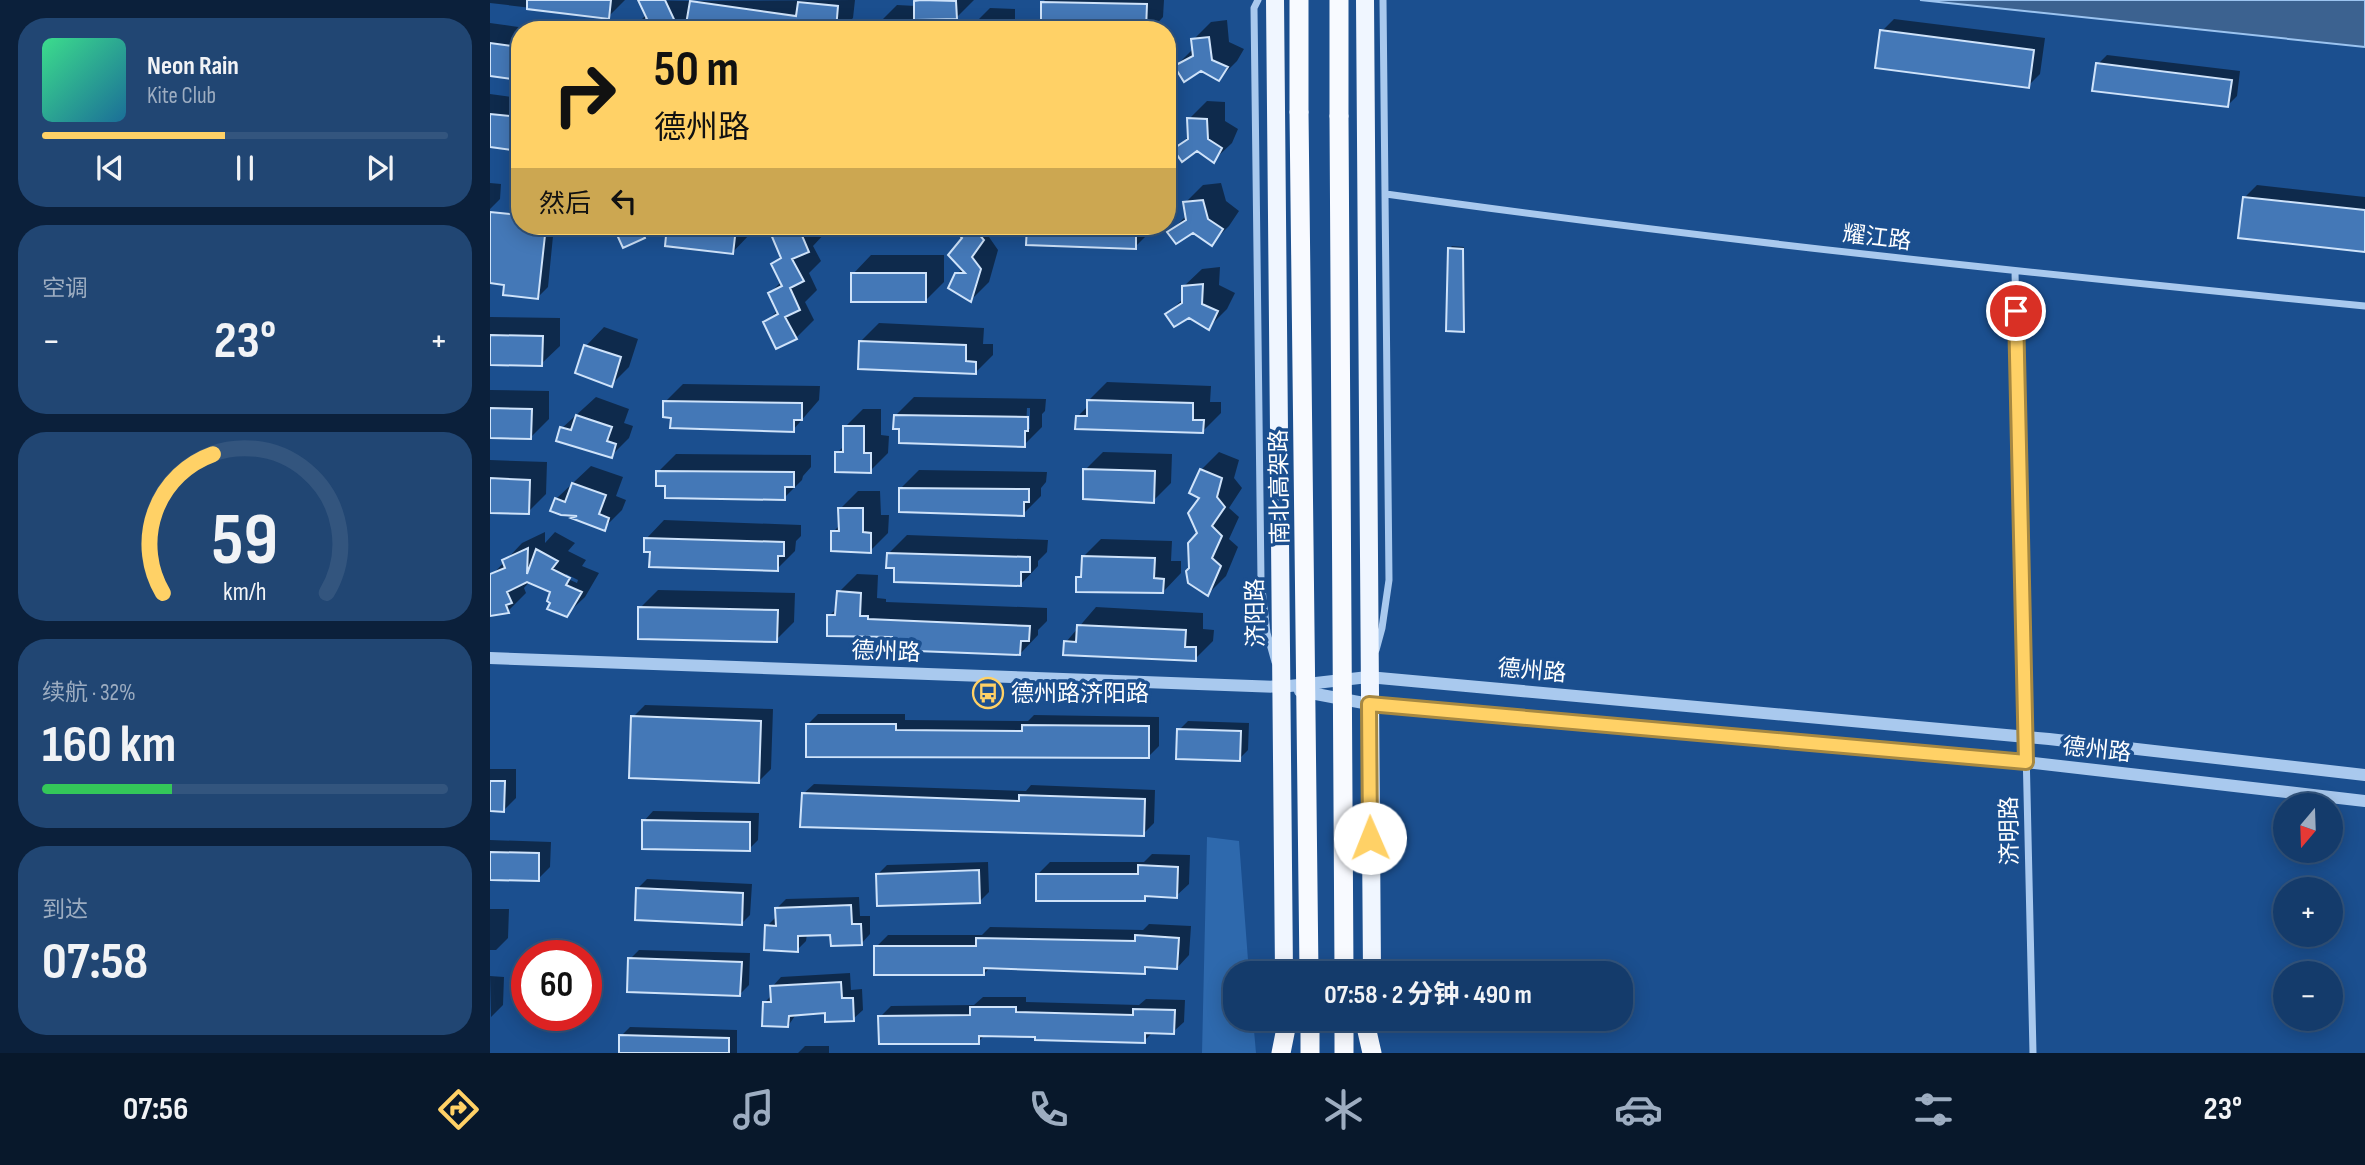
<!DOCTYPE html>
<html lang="zh">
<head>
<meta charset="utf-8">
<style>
	body { margin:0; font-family:"Sofia Sans Condensed","Noto Sans SC",sans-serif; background:#214673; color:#f1f3f6; height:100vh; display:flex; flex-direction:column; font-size:26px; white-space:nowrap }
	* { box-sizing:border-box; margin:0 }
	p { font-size:23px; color:#9dadc1 }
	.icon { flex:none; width:38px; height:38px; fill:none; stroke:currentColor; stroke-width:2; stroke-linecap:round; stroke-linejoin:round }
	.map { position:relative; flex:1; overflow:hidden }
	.details { display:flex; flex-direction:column; gap:18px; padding:18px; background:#0b203b; width:490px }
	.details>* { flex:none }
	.top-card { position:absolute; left:21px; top:21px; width:665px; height:214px; border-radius:28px; box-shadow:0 4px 18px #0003,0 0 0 2px #33557e; background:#ffd166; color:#111; overflow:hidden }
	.needle { width:46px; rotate:199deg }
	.tools { position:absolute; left:1783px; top:793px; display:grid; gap:14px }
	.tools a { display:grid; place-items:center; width:70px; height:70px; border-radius:50%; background:#143b6b; box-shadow:0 4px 18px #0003,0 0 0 2px #33557e; font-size:35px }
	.speed { position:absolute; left:21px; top:940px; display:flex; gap:14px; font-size:35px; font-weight:700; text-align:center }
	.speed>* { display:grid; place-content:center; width:91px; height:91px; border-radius:50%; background:#143b6b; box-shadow:0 4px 18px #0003,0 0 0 2px #33557e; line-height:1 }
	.speed .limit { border:10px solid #d22; background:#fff; color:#111 }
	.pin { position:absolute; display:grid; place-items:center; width:60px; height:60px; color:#fff; margin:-30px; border:4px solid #fff; border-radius:50%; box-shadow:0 2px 7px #0007 }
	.me { position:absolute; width:77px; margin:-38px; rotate:359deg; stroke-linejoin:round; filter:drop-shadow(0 0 5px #0008) }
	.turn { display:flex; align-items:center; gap:24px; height:147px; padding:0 28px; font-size:32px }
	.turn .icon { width:91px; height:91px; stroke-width:2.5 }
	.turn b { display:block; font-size:49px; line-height:60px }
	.then { display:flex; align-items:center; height:66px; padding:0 28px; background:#0003; gap:14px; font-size:26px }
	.big { font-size:52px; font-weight:700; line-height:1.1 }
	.details .tile { flex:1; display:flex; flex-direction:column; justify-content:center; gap:10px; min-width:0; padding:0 24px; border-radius:28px; background:#214673 }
	.details .dial { align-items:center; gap:0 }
	.dial svg { height:182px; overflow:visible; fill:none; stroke:#33557e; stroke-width:7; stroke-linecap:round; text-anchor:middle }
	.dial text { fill:#f1f3f6; stroke:none }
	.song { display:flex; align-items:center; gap:21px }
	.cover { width:84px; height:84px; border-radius:10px; background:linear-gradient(135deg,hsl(150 70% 55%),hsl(200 70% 35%)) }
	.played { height:7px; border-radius:4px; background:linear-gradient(90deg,#ffd166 45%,#33557e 45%) }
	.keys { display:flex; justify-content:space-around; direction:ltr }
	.heat { display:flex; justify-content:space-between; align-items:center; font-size:38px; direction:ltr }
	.charge { height:10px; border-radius:5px; background:linear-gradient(90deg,#34c759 32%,#33557e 0) }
	.trip { position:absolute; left:733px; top:961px; width:410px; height:70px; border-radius:28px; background:#143b6b; box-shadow:0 4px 18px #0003,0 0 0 2px #33557e; font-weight:700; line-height:70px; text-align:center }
	.tab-bar { display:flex; height:112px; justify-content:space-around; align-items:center; background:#08182b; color:#9dadc1 }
	.tab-bar .icon { width:49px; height:49px }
	.tab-bar .current { color:#ffd166 }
	.tab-bar b { font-size:32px; color:#f1f3f6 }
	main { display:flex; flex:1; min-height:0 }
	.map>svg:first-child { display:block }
	.green { fill:#2e69ad }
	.water { fill:#3c6290; stroke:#9cc4f0; stroke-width:2 }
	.shadow { fill:#0007; fill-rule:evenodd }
	.building { fill:#4478b7; stroke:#cfe3fa; stroke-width:2 }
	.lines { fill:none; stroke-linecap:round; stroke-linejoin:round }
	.minor { stroke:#a9c9ee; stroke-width:7 }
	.tertiary { stroke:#a9c9ee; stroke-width:12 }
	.primary { stroke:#f0f6ff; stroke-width:18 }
	.trunk { stroke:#f8faff; stroke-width:19 }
	.trunk-bridge { stroke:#f8faff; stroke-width:19 }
	.route-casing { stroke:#a68842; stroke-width:18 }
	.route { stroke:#ffd166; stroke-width:12 }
	.labels { text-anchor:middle; stroke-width:7; stroke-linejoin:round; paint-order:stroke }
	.street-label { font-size:23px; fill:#fff; stroke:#1b4f8f }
	.poi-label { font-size:23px; fill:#fff; stroke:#1b4f8f; text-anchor:start }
</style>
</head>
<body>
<main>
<section class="details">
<div class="tile">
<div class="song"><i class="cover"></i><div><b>Neon Rain</b><p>Kite Club</p></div></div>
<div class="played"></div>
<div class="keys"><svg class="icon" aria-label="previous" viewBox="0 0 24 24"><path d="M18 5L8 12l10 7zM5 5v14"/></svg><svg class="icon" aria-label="pause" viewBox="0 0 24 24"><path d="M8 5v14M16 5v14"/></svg><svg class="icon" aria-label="next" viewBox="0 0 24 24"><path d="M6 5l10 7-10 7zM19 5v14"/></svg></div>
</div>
<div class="tile"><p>空调</p>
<div class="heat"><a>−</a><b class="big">23°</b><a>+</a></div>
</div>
<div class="tile dial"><svg viewBox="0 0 100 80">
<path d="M14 69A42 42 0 1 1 86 69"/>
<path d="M14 69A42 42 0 0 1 36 8" stroke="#ffd166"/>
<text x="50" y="56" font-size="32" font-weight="700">59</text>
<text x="50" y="72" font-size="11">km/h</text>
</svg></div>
<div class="tile"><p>续航 · 32%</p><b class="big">160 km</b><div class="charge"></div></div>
<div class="tile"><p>到达</p><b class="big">07:58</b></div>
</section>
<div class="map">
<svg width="1875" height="1053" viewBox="0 0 1875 1053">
	<rect width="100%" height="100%" fill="#1b4f8f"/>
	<path class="green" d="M717,837L749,841L759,973H746V1018L763,1019L766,1053H712Z"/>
	<path class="water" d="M1430,0H1875V47Z"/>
	<path class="shadow" d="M0,0H135L118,17L0,3Z
		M150,0L202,1L365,0L363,18L351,30H199V18L188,30L144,27L157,14Z
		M427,0H484L466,18H424V28L431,30H388L389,23L407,5L426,6Z
		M555,0H674L673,17L661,30H552L553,2Z
		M500,8L525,9V30H482V26Z
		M1404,19L1555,38L1550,74L1538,86L1392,31Z
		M737,20L739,42L754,49L747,61L729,79L711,69L686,66L704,48L703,40L721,22Z
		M0,23L49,30H30V78L0,74Z
		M1617,55L1750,71L1747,96L1738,105L1608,64Z
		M0,94L30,98V149L0,145Z
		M717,101L735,102V121L748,129L742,143L724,160L707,149L685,150L700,135L699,119Z
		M0,183L11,184L10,199L0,209Z
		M731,183L736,201L749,211L739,226L721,244L703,231L680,232L697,215L695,203L713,185Z
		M1767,185L1875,197V250L1755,197Z
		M28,204L30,226H64L58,287L48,297L16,283L0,281V252L18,214Z
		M125,226H165L154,236L134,245Z
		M179,226H261L260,234L242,253L177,244Z
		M289,226H334L336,232L323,246L331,261L319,273L327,290L315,302L324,320L306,338L275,323L288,310L280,293L292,281L283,264L292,255L282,233Z
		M464,226H507L499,237L508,250L499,282L481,300L467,274L473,268L475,238Z
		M539,226H663V229L645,247L538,243Z
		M962,246L974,247L975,328L973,330L959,249Z
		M381,255H454V282L436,300L363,274Z
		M730,267L729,285L745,293L737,309L719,327L699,316L677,314L694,298L693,287L712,269Z
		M0,317L70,318V346L51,364L0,363Z
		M389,323L494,328L493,344H503V355L485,373L371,341Z
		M114,327L148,339L139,367L121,385L87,372L96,346Z
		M617,382L721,386L720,402H731V413L713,431L587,417L599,405V400Z
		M193,384L330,386L329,400L303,430L182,416L175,402Z
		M0,390L59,391V419L41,437L0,436Z
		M106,397L139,409L134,423L143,426L139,438L121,456L68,440L72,428Z
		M424,397L556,399L555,411L552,414V427L534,445L411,427L405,416ZM537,408H540V429H536Z
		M373,409H391V435L399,436L398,453L380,471L347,453L355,445V427Z
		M613,452L682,454L681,483L663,501L595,470Z
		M729,452L749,460L744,478L752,488L739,508L749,517L739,539L748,547L736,576L718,594L709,533L712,498L711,470Z
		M186,454L321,455V467L313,476L312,480L294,498L177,484L168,472Z
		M0,460L57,462L56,494L38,512L0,511Z
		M101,466L133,477L126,496L136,500L132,510L114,528L84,518L88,514L66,499Z
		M429,470L557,472L556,482L551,488V496L533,514L411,488Z
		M368,491H390L391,515H399L398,533L380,551L343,532L350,525V509Z
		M174,520L311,525V536L306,541L305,551L287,569L161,550L156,539Z
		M55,532V543L65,532L85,543L78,551L96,560L92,566L109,573L95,597L76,615L63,592L40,581L34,588L36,593L18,611L0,610V579L2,575L32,543ZM76,574L88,580L87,583L76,578Z
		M417,535L558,540L557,552L548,561V566L530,585L406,566L398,554Z
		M611,539L682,541L681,561H691V573L673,592L588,578L593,573V557Z
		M367,574L388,575L387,598L396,599V602L557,608V621L548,630V635L530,654L404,636L339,616L348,607L349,592Z
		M168,590L305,593L304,622L286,640L150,608Z
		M606,607L713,613V629L724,630L723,641L705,659L576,642Z
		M155,705L283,709L281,769L269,781L143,717Z
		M328,714H415V720L538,721L544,715L669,717V746L659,756L318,724Z
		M698,721L759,723L758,750L749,759L689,730Z
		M0,769H26V798L14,810H0Z
		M324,784L536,791L541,785L665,790L664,823L653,834L313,794Z
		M163,811L269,813L268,840L259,849L154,821Z
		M0,840L61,842L60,867L48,879L0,878Z
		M662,854L700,855L699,884L686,896L659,895L654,900L548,874L560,862H654Z
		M498,862L499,892L490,901L388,874L397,865Z
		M157,879L262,884L260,915L251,924L148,888Z
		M369,897L370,916H380V934L371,944L342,933L317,934L316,941L307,950L277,926L286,917L287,908L296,899Z
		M0,909H19L18,938L6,950H0Z
		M659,924L701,926L699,955L687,968L660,966L654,972L501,966L494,974L386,947L398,935H492L500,927L653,930Z
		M149,950L260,953L259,985L250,994L140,959Z
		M360,973L361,990L372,989L373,1010L363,1019L337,1012L307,1013L298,1026L275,1002L282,995V987L291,977Z
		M0,976L14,977L13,1005L1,1017Z
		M493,997H536V1002L649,1005L656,999L695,1000L694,1022L683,1032H663L654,1041L496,1034L488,1042L390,1017L401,1006L484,1005Z
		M140,1027L247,1030V1053H130L131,1036Z
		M315,1046H339V1053H308Z"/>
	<path class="building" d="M37,0H121L119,19L37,9Z
		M148,0H175L189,30H136L157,19Z
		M431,0L466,1L467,19L424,20V1Z
		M200,1L306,16L308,2L348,6L346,30H195Z
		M551,2L657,4L656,30H551Z
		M1390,30L1544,50L1539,88L1385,68Z
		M719,37L722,60L738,67L729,81L711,71L694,82L684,66L703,56L701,39Z
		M0,43L30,47V80L0,76Z
		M1606,63L1742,80L1738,107L1602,91Z
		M0,114L30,117V151L0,147Z
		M697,118L717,119L718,139L732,148L724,163L707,151L692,162L683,149L698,139Z
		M1753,197L1875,210V252L1748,238Z
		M713,200L718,219L733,229L722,246L703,233L686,244L677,232L696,220L693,202Z
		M0,212L30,215V226H56L48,299L13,295L14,285L0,283Z
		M123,226H150L155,238L133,248Z
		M177,226L246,228L243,254L175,246Z
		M295,226H308L319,252L302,259L314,281L300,288L310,310L295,317L307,339L286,349L273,322L288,314L278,293L292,286L281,264L291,258L280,232Z
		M462,226H482L494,240L482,257L491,269L481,302L458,288L465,273H475L458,255L472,238Z
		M537,226H646V249L536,245Z
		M958,248L973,249L974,332L956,331Z
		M361,273H436V302H361Z
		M713,284L712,304L728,311L719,330L699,318L684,327L675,314L692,303V286Z
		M0,335L53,336L52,366L0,365Z
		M369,341L476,345V361L486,362V374L368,369Z
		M94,345L131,357L122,387L85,373Z
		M597,400L703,403V420H714L713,433L585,429L586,416H597Z
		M173,401L312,403V420H304V432L180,428L181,418L173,417Z
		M0,408L42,409L41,439L0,438Z
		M86,415L122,427L117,441L126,444L122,458L66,441L70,427L81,430Z
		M404,415L538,417V431H535V447L409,443V429H403Z
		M353,426H374V453H381V473L345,472V452H353Z
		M593,469L665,471L664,503L593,499Z
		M710,469L732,478L727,497L735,507L722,526L732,536L722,558L731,566L718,596L698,583L696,571L699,568L698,543L707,533L698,513L709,498L699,493Z
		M166,471L304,472V487H295V500L175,498V486H166Z
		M0,478L40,480L39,514L0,513Z
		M82,483L116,495L109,514L119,518L115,531L81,518L87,516L71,515L60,511L65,498L75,502Z
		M409,488L539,489V502H534V516L409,512Z
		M348,508H373V532L381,533V553L341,551V531H349Z
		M154,538L294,542V556H288V571L159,567L160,552H154Z
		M38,548L37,574L46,549L68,561L62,569L80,578L76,585L92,592L77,617L57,609L60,603L57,601L60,592L37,582L17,592L22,603L16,605L19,613L0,616V574L15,568L12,560Z
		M397,553L540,557V572H531V586L404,582V568H396Z
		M592,556L665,558L664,578L674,579L673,593L586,592V577H591Z
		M347,591L371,593L370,616H378V619L540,626L539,641H531L530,655L402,650V637L337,636V615H345Z
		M148,607L288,610L287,642L148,639Z
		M587,625L696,630L695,647H706V661L573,655L574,641L586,642Z
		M141,716L271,721L269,783L139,778Z
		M316,724H406V730L532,731V725L659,726V758L316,757Z
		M687,729L751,731L750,761L686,759Z
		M0,781H15L14,812L0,811Z
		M312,793L529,801V795L655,799L654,836L310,827Z
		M152,820L260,822V851L152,849Z
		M0,852L49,853V881L0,880Z
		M648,865L688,867L687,898L655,896V901H546V874H648Z
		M489,870L490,903L387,906L386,874Z
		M146,888L253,893L252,925L145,920Z
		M361,905L362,924H371L372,945L341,946L340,935L308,936V952L274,950L275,925L286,926L285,908Z
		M645,935L689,938L687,969L655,967V974L494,968V975H384V946H486V938L645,941Z
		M138,958L252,962L250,996L137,992Z
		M351,982L352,998H363L364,1021L335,1022V1013L299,1016L298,1027L272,1026L273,1002H281L280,986Z
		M480,1007H526V1012L643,1015V1009L685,1010L684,1034L655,1033V1043L545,1040V1037L489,1036V1044H389L388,1016L480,1015Z
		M129,1035L239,1038V1053H129Z"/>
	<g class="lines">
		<path class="minor" d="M768,0L764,8L771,580L777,633L785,662
			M896,194C1222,240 1548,274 1875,306
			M1525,272L1543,1053
			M886,650L892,628L899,580L893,0"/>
		<path class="tertiary" d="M0,658L791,687L878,677L1559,739L1875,775
			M810,691L879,704L1536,762L1875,801"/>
		<path class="primary" d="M785,0L794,973
			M875,0L882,973"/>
		<path class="trunk" d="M849,0V116
			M809,112V0
			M820,1018V1053
			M854,1018V1053
			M874,1018L882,1053"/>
		<path class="trunk-bridge" d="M809,112L819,973
			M849,116L854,973
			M791,1053L798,1018"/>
	</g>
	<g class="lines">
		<g class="route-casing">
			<path id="route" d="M880,838L879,704L1536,762L1526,311"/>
		</g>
		<use href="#route" class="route"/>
	</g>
	<defs>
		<g id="bus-ring" transform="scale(1.575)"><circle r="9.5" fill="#1b4f8f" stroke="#ffd166" stroke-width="1.5"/><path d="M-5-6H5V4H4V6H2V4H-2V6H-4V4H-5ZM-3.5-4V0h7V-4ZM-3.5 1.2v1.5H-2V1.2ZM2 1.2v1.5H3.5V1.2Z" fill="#ffd166"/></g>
	</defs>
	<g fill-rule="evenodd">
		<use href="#bus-ring" x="498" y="693"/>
	</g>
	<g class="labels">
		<g class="street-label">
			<text transform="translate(1387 237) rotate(7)" y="8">耀江路</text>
			<text transform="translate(789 487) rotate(-91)" y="8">南北高架路</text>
			<text transform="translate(765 613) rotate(-91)" y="8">济阳路</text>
			<text transform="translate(396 651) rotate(2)" y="8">德州路</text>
			<text transform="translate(1042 670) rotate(5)" y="8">德州路</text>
			<text transform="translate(1607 749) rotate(6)" y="8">德州路</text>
			<text transform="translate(1519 831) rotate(-91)" y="8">济明路</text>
		</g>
		<g class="poi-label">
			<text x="521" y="701">德州路济阳路</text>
		</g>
	</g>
</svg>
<div class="tools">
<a><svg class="needle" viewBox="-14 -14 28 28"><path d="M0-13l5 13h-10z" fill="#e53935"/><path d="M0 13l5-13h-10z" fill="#9dadc1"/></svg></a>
<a>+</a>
<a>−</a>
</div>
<div class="speed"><div class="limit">60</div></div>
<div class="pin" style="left:1526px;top:311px;background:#d93025"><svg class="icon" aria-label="arrive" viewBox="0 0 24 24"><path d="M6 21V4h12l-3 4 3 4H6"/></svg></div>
<svg class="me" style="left:880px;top:838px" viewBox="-20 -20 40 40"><circle r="19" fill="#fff"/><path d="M0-13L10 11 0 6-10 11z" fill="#ffd166"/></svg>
<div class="trip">07:58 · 2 分钟 · 490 m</div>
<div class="top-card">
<div class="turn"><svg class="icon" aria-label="right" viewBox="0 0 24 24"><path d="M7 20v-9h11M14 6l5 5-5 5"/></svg><div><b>50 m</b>德州路</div></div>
<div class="then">然后<svg class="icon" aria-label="left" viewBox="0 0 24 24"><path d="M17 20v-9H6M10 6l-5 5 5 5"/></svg></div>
</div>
</div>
</main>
<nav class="tab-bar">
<b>07:56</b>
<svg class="icon current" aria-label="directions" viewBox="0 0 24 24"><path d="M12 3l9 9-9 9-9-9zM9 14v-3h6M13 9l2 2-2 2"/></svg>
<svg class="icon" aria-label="music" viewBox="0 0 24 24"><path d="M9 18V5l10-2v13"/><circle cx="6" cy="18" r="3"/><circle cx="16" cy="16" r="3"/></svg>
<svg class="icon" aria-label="phone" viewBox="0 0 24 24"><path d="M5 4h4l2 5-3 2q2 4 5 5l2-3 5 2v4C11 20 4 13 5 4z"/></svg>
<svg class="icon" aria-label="climate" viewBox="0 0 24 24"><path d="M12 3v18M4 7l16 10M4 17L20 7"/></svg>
<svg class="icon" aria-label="car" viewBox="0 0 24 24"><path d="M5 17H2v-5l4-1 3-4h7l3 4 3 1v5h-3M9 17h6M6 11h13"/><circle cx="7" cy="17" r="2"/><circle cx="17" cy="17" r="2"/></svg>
<svg class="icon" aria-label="filters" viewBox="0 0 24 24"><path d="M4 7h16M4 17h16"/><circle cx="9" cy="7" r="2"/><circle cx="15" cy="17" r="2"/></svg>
<b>23°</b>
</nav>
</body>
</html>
